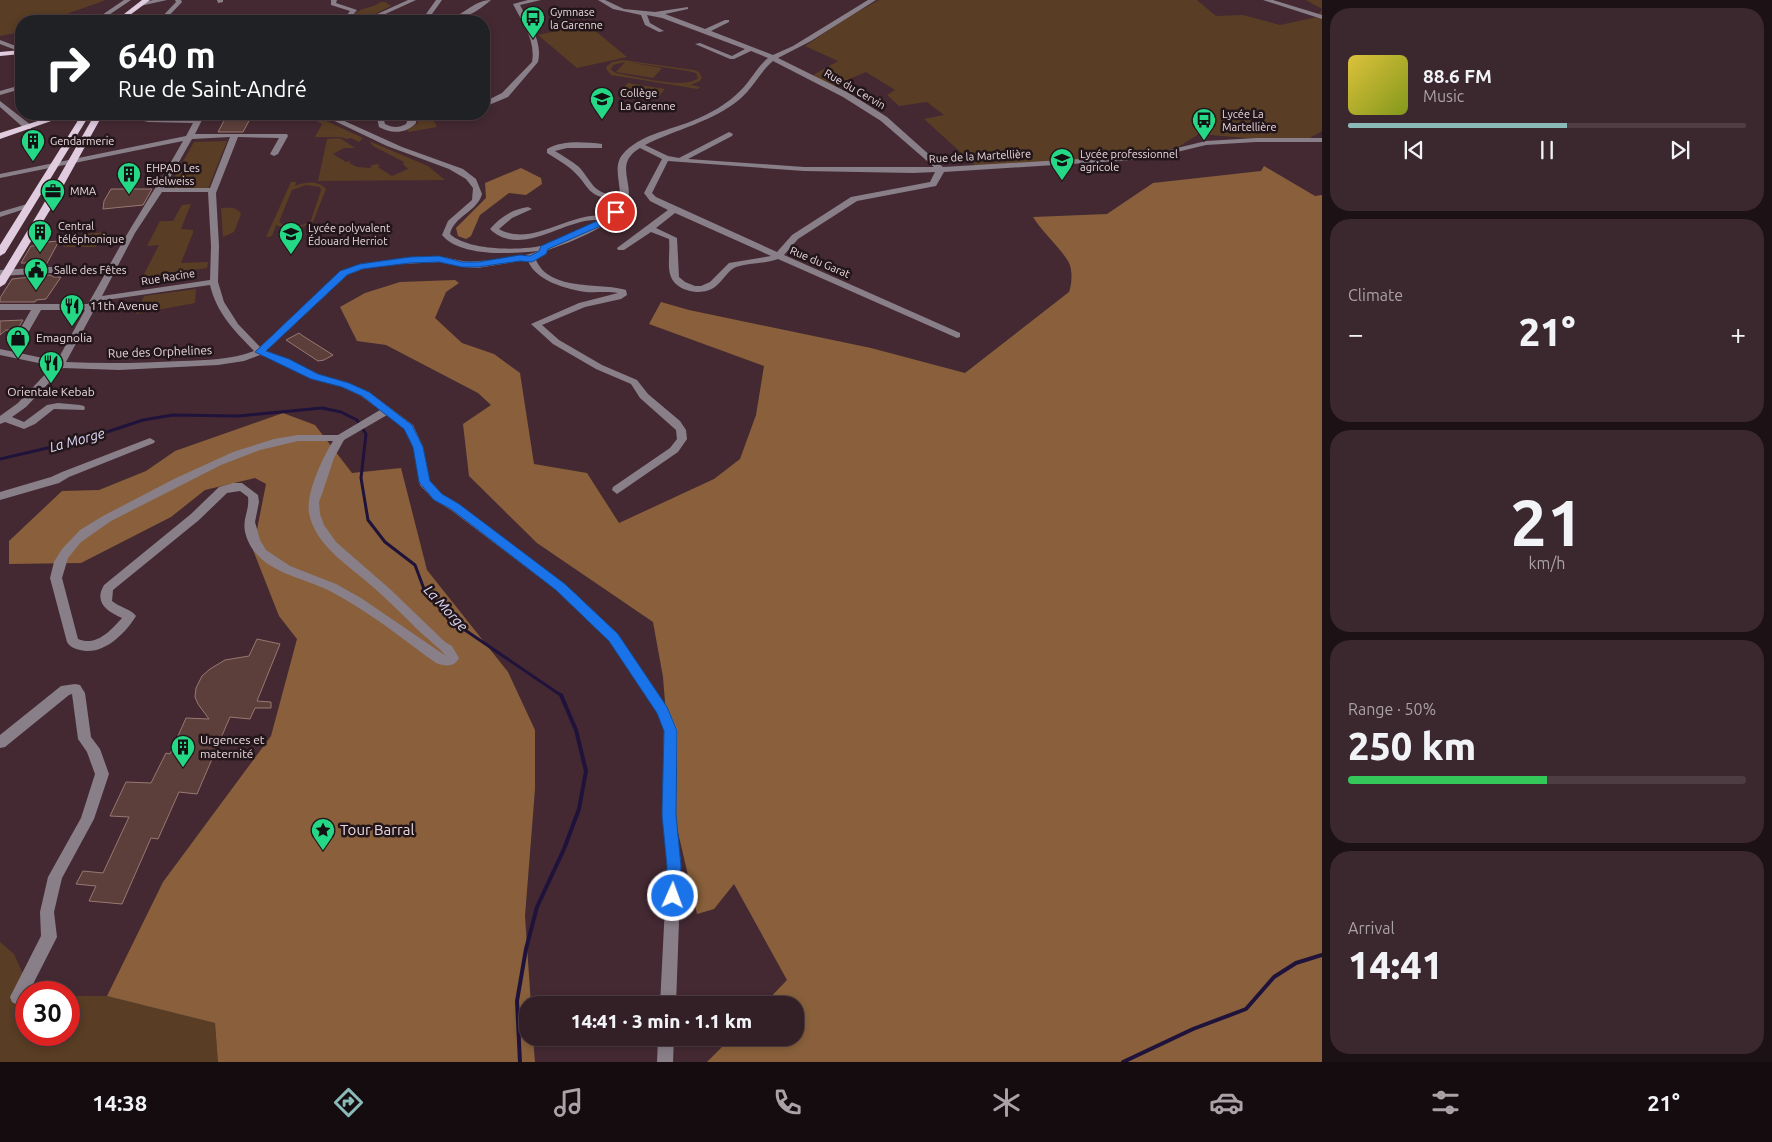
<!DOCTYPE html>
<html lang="en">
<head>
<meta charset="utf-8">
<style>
	body { margin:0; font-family:Ubuntu,sans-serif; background:#3b272e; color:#f1f3f6; height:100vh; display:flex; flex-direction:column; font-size:19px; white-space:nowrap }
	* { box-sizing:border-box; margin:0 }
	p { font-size:16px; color:#a9a2a7 }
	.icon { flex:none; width:28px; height:28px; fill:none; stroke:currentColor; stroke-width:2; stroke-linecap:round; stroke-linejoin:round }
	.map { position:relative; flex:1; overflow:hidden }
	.sheet { display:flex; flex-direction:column; gap:8px; padding:8px; background:#1c1115; width:450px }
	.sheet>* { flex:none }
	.guide { position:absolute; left:15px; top:15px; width:475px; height:105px; border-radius:20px; box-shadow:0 2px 8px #0003,0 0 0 1px #4e3d43; background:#202124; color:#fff; overflow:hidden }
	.speed { position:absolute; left:15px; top:981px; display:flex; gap:10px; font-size:25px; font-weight:700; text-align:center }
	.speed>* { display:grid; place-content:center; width:65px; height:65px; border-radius:50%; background:#331f26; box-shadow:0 2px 8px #0003,0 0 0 1px #4e3d43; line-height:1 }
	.speed .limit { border:8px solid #d22; background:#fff; color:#111 }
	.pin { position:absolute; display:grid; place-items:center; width:42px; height:42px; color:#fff; margin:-21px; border:2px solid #fff; border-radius:50%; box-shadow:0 1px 5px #0007 }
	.me { position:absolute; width:55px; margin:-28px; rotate:2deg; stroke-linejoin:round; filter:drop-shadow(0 0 4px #0008) }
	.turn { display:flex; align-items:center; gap:18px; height:105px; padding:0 20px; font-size:22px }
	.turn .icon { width:65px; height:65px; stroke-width:2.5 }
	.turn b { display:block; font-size:35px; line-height:42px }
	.big { font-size:38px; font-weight:800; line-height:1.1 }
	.sheet .widget { flex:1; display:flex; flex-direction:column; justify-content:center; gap:8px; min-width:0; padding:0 18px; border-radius:20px; background:#3b272e }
	.sheet .dial { align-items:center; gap:0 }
	.dial b { font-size:65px; line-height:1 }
	.song { display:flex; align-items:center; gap:15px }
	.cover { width:60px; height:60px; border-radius:8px; background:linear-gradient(135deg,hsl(50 70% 55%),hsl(70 70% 35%)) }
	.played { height:5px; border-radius:2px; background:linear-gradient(90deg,#8bbbb9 55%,#4e3d43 55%) }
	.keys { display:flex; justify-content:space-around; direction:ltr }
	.heat { display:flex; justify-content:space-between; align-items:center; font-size:28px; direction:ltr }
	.charge { height:8px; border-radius:4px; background:linear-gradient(90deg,#34c759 50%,#4e3d43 0) }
	.trip { position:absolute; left:519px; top:996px; width:285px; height:50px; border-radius:20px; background:#331f26; box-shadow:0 2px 8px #0003,0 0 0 1px #4e3d43; font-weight:800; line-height:50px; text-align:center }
	.tabs { display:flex; height:80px; justify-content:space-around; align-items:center; background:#140c0f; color:#a9a2a7 }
	.tabs .icon { width:35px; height:35px }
	.tabs .selected { color:#8bbbb9 }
	.tabs b { font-size:22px; color:#f1f3f6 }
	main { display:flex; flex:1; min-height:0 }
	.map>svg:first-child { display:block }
	.green { fill:#593d25; fill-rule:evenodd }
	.forest { fill:#89603b }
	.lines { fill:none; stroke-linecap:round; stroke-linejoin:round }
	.stream-far1 { stroke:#20133b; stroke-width:3 }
	.stream { stroke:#20133b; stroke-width:4 }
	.building { fill:#5c3f3a; stroke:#987872 }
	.minor { fill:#897f89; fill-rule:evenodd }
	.major { fill:#e0cbdf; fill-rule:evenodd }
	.route { fill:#1a73e8; stroke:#114b97 }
	.labels { text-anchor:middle; stroke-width:5; stroke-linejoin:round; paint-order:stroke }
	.far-poi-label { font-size:11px; fill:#ead8dd; stroke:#22161a; text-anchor:start }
	.far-street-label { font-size:11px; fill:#ead8dd; stroke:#22161a }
	.poi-label { font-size:12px; fill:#ead8dd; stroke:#22161a; text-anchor:start }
	.street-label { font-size:12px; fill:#ead8dd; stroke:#22161a }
	.water-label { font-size:14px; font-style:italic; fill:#e0daf8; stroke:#22161a }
	.near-poi-label { font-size:15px; fill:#ead8dd; stroke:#22161a; text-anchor:start }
</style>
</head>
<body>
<main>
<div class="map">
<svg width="1322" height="1062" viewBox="0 0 1322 1062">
	<rect width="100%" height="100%" fill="#442932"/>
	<path class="green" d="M0,0H106L58,17L56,21H21V32L0,36Z
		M879,0H1197L1216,16L1243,15L1280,25L1317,17L1322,9L1306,0H1322V131L1310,138H1245L1199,134L1178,147L1142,156L977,167L924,119L944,115L927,102L899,106L887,95L895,90L866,72L833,86L813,75L838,61L805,46L850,16Z
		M381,2H385L391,6L361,21L350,18C362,5 370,10 381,2Z
		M587,24L627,57L577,68L538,35Z
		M623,60L694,70L699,72L702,78L700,81L690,85L700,87L698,89L611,75L607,70L606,67L612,62ZM625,62L616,72L653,78L662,68L628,62H629L688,71L696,73L698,78C687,90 633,76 616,73L611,70L613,65Z
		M628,83L665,89L656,100L618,94Z
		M290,114L313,115L363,138L359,142L351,138L347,139L341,137H315L322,124L313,119L291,118L293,115Z
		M418,114H430L437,127L408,132L407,130L418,123Z
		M340,138L355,148H344L333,154L346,162L351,161L349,163L357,167L370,168L372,165L378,164L380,166L378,167L392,176L408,169L403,164L404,162L373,146L369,141L428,166L445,180L318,181L327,139Z
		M227,141L208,189L168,188L194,142Z
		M291,182H296L295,186C305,182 318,180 326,189L313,222C302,229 288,231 276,225L272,236L266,237ZM306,185L320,187L321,190L311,220C301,227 289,230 279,222L292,190Z
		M191,204L181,229L193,230V233L181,263L208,262L207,268L142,278L159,245L147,246L160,221H173L182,205Z
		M221,208C228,208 237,206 241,214L234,232L223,237Z
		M105,232L96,247H63L68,236Z
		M196,289L195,303L136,314L144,296Z
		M0,942L14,954L31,992H26V1035H69V996H107L215,1023L218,1062H0Z"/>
	<path class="forest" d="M1264,166L1315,196L1322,195V1062H707L731,1038H795V1005H763L787,980L734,884L714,909L697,914L674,815L663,677L653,622L537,543L469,476L463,424L491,405L478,393L386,345L357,341L340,307L365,293L400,282L455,280L459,283L446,292L435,318L462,343L494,354L520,373L534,464L587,473L619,523L714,479L740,459L756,415L764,366L649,324L661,302L689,310L871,348L965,373L1069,292C1072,284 1073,269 1068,261C1058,245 1043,233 1033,217L1107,214L1153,183L1261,171Z
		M521,168L541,178L542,184L526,195L509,193L480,215L471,236L466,239L458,236L456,228L486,198L485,183Z
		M283,413L315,425L352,473L401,468L427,570L508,672L535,730V789L525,916L531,1005H528V1038H533L535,1062H218L215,1023L107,996L163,882L271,736L297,639L279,616L253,550L266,484L255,478L205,490L171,517L81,563L9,564V541L62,491L99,490L146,471L175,451Z"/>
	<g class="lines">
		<path class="stream-far1" d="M0,459L86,439L143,420L173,415L238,416L322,408L341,412L357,420L366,434L361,478L368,520L385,542L415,565L424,589L462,628L562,696"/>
		<path class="stream" d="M520,1062L517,1001L526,949L537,907L564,849L579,809L586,771L576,730L561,695
			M1123,1062L1193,1029L1246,1009L1274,977L1296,963L1322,955"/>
	</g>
	<path class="building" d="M225,119H250L243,132H218Z
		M111,189H152L143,205L103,209L104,201Z
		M59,241L46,265L33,266L34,263H21L31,246L45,245L47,242Z
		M50,275L54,277H61L46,299L36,300L35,302H0V298L12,279Z
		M23,320L17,330H6L0,335V321Z
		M299,333L303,336L333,355L324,360L318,361L286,340Z
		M257,639L280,644L257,701L271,702V708H255L250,719L230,717L197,794L179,792L158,839L151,838L122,904L89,901L96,886L76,884L83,871L103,873L129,817L110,816L126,782L151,783L166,753L170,754L186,718L209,719L198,704L195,697L196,688L202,676L210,669L225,660L249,656Z"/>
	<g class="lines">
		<path class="minor" d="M124,0H131L100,21H93Z
			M153,0H167L140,6L137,4Z
			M175,0H181L182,2L164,21H158L176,2Z
			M217,0H223V2L218,3Z
			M331,0H337L336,3L357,10L348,21H342L350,11L331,5Z
			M408,0H416L370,21H362Z
			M436,0H442L432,14L434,17C460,25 469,0 491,0C474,15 452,26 429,19L426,14Z
			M528,0H541L520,5C529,23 543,41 538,62L508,97L484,107V102L502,93L532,62C536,40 522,22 513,4Z
			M598,0H605L624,9L655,12L688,7V9L665,14L705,29L725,20H729V22L711,31L773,55L793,46L868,0H876L811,41L778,58L849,93L887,117L943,167L1148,155L1206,141L1256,138H1322V142H1256L1206,145L1148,159L944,172L936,186L857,201L798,239L784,255L960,333V337L957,338L778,259C764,264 749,263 736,267C728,270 723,281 716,286C709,292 699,293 690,291C661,283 671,262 669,239L651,232L624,250H618L617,248L668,210L650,201L644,193L662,159L640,148C613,164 635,183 627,203C618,224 569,243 548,250L546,254L536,260C550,292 600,282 626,290L627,295L621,299L585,307L542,325L559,340L602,365L637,380L648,394L680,421L686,430L687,439L678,452L617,494L612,490L613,487L670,448L677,439L676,430L640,398L631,384L596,369L553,344L531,324L579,303L618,293C607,291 597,293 586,292C566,289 536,281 528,261H520L478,268L462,267L439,262L385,265L363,269L347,275L266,351L288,359L317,374L348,383L369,392L413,425L423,447L429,481L442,494L459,504L564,584L617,635L669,711L678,731L676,815L681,866L676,1005H660L667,866L662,815L664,731L657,713L609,641L556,590L451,510L434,500L420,485L413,447L405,429L387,415L344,440L334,458L322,494L319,502L320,514L324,525L336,542L391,590L445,642L452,646L459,658C454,668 445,666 436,663C408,643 381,621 351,603C344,599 336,594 328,590C301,577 262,572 248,541C239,520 250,514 248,497L240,491L227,493L199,520L113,590L112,601C119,607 131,609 136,616C125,634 103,656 80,650C75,649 70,647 67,642L50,578L54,562L62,549L80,530L103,516L174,479L233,452L274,439L298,435H338L380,410L361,396L342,387L311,378L282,363L260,355L244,361L218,365L119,370L63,368L26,407L12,417L24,422L47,405L58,403L80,405L84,406L85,408L84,410L54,409L35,424L24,429L5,422L0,424V416L18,403L53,366L0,355V349L57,361L85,310H41L29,331L24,334L19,331L31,310H0V304H88L105,274L50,273L0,276V270L50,267L108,268C131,225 159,184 183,141L0,178V174L186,136L193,123L148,122L124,116V114H134L148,118L196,119L199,114H237L234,116L203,118L195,134H287L288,136L278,154L274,156L270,154L279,138L238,137L216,193L219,246L218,282L224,302L238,324L260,347L341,271C366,262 390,259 417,258C424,257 432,256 440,257C448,257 455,260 463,261C476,263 528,257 538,251C511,254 460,257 442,235L448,221L472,200L473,188L466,179L449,169L387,146L320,114H329L402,147L463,169L476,179L482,194C477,212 454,216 450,234C468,251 522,251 545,245C563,240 582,230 598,220C564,218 521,259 490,229C500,217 513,209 528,207L532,209L512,218L499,229C532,248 570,211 605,216L616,207L620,199C585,199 591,186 571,169C564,163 555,158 547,153V149C562,140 585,142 602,144V148H567L555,151C563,156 572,161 579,167C594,184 593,195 620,195C620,181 613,165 623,154C639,135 670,130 692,121C709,114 728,104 741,90C751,80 757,67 768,58L751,51L734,59H730L695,44L700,43L732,56L745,49L662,18L647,15L650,23L664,31L659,32L645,25L641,15L613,9ZM773,61L843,97L881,121L934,167H804L688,159L732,136L733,134L729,132L679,158L668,156L645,145C677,129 712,122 740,99C753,88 760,72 773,61ZM230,137L210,188H164L192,139ZM668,161L804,171L913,173L935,172L930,182L851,197L792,235L777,252L656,197L652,193ZM162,192H208L211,246L210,280L102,296L135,233ZM675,213L771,256L729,263L710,282L701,286H695L685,282L679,277L677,238L656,228ZM210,285C217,314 234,330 254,351C231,360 206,360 182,361C143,363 105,364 66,362L99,301ZM298,441H333C322,459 306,493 309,513C315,546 351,567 373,587C389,601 403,615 418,630C423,635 443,651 446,656L361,598L336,584L290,566L266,550L260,540L255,522L259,502L258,495L242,483H233L219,487L191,514L104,585C94,602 106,611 122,618C111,630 97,647 78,639L62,578L68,558L81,542L111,521L221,465L260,450Z
			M1263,0H1273L1322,15V19Z
			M0,40L21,48V52L0,44Z
			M21,85V89L0,95V91Z
			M0,101L31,125V129H25L0,107Z
			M376,114H382L385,124C393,128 399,128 406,124L410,114H417L416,123C406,134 391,134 379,127Z
			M27,204L34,206L0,217V212Z
			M150,438L155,441L154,443L69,477L59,483L0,500V492L51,477L62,472Z
			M75,684L80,685L85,693L91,737L100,749L109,774L94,819L62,878L54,912L57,937L29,992H26L24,1002L18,1005L12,1002L10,997L41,936L40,912L48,877L81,818L95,774L87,752L78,739L72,694L69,695L5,747L0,748V735L61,686Z
			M658,1038H674L673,1062H657Z"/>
		<path class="major" d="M142,0H150L122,21H115Z
			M21,50V54L0,56V52Z
			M60,114H71L0,139V133Z
			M82,114H90L5,253L0,256V245Z
			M95,114H103L50,210L5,284L0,287V276L40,210Z"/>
	</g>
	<path class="route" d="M616,210L620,212L619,214L603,225L548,249L546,254L532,262L520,261L478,267H462L439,262L410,263L362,269L347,275L266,351L289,359L318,374L349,383L369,392L412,425L423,447L430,481L442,494L459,504L565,584L618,634L667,707L677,731L676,815L681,866L680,896L678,901L673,903L668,901L665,896L667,866L662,815L664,731L657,713L609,641L556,590L451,509L434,500L419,482L413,447L404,429L362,396L342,387L311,379L255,352L340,271L360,264L410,257L439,256L462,262H478L520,255L530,256L539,251L541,246L597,221Z"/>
	<defs>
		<g id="bus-pin" transform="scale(1.25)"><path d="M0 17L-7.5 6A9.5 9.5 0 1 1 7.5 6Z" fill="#25d886" stroke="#22161a"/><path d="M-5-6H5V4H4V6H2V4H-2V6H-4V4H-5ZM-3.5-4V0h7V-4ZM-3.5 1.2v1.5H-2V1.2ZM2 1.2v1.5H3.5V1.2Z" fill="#111"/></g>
		<g id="school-pin" transform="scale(1.25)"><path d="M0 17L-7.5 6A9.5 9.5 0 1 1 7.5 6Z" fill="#25d886" stroke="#22161a"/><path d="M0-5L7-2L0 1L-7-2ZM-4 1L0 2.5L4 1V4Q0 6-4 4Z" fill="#111"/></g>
		<g id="building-pin" transform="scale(1.25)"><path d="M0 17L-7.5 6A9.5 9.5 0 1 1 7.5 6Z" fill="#25d886" stroke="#22161a"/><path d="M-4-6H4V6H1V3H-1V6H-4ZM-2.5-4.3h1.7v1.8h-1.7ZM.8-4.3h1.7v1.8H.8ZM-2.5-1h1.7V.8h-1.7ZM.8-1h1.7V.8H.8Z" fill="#111"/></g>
		<g id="office-pin" transform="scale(1.25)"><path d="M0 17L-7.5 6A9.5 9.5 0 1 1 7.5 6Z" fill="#25d886" stroke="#22161a"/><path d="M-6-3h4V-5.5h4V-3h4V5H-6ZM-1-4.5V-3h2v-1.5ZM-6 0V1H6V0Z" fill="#111"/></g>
		<g id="civic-pin" transform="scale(1.25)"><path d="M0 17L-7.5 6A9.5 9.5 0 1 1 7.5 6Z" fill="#25d886" stroke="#22161a"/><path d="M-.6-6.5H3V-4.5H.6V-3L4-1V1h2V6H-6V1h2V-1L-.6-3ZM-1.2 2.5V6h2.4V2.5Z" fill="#111"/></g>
		<g id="restaurant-pin" transform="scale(1.25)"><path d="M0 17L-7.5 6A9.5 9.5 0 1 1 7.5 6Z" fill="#25d886" stroke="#22161a"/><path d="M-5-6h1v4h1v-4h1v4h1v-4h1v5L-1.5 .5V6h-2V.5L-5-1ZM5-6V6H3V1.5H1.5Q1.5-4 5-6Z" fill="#111"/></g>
		<g id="shop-pin" transform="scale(1.25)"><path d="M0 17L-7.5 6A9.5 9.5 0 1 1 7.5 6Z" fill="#25d886" stroke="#22161a"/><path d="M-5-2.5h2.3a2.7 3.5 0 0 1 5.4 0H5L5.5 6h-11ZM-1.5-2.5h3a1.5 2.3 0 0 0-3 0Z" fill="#111"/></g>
		<g id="sight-pin" transform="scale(1.25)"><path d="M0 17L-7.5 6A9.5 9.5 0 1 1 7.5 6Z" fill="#25d886" stroke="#22161a"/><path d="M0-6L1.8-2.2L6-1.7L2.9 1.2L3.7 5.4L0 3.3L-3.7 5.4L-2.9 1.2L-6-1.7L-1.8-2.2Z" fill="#111"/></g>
	</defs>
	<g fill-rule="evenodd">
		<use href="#bus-pin" x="533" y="18"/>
		<use href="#school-pin" x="602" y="99"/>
		<use href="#bus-pin" x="1204" y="120"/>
		<use href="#building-pin" x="33" y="141"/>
		<use href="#school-pin" x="1062" y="160"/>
		<use href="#building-pin" x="129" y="174"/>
		<use href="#office-pin" x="53" y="191"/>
		<use href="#building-pin" x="40" y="232"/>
		<use href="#school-pin" x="291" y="234"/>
		<use href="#civic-pin" x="36" y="270"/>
		<use href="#restaurant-pin" x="72" y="306"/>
		<use href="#shop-pin" x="18" y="338"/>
		<use href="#restaurant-pin" x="51" y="363"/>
		<use href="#building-pin" x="183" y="747"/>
		<use href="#sight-pin" x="323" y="830"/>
	</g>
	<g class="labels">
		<g class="far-poi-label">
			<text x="550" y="16">Gymnase<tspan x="550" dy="13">la Garenne</tspan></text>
			<text x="620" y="97">Collège<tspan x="620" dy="13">La Garenne</tspan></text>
			<text x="1222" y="118">Lycée La<tspan x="1222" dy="13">Martellière</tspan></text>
			<text x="50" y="145">Gendarmerie</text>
			<text x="1080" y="158">Lycée professionnel<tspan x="1080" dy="13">agricole</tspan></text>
			<text x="146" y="172">EHPAD Les<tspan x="146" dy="13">Edelweiss</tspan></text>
			<text x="70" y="195">MMA</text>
			<text x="58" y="230">Central<tspan x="58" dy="13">téléphonique</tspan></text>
			<text x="308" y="232">Lycée polyvalent<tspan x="308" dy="13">Édouard Herriot</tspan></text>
			<text x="54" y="274">Salle des Fêtes</text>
		</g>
		<g class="far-street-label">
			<text transform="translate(855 89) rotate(30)" y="4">Rue du Cervin</text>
			<text transform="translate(980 156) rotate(-3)" y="4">Rue de la Martellière</text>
			<text transform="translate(820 262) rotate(23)" y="4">Rue du Garat</text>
			<text transform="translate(168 277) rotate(-9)" y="4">Rue Racine</text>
		</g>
		<g class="poi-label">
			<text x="90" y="310">11th Avenue</text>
			<text x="36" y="342">Emagnolia</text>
			<text x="51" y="396" text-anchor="middle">Orientale Kebab</text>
			<text x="200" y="744">Urgences et<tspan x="200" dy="14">maternité</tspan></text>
		</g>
		<g class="street-label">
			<text transform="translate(160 352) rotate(-2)" y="4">Rue des Orphelines</text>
		</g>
		<g class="water-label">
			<text transform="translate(77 440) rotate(-15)" y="5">La Morge</text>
			<text transform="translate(446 608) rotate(47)" y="5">La Morge</text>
		</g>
		<g class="near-poi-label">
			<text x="340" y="835">Tour Barral</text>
		</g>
	</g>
</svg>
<div class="speed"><div class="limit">30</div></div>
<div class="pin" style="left:616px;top:212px;background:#d93025"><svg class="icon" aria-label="arrive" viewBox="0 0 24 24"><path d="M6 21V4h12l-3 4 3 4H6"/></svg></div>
<svg class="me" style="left:673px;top:896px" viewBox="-20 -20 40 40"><circle r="17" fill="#1a73e8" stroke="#fff" stroke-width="3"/><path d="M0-11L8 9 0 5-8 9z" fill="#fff"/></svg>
<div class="trip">14:41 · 3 min · 1.1 km</div>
<div class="guide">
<div class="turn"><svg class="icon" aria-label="right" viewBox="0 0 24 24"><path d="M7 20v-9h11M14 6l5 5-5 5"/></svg><div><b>640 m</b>Rue de Saint-André</div></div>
</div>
</div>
<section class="sheet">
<div class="widget">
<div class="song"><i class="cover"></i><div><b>88.6 FM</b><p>Music</p></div></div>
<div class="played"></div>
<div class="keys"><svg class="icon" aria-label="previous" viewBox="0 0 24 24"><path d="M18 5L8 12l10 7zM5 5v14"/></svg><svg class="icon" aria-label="pause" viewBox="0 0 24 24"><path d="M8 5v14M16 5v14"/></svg><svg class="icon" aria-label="next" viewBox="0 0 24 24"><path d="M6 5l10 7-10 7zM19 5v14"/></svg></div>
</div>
<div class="widget"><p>Climate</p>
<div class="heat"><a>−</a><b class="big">21°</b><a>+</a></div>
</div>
<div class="widget dial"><b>21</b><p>km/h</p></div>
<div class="widget"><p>Range · 50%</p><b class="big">250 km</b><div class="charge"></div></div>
<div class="widget"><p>Arrival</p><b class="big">14:41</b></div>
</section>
</main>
<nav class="tabs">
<b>14:38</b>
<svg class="icon selected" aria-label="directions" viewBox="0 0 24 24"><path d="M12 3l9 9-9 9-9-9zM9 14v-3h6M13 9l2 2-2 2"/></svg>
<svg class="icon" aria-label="music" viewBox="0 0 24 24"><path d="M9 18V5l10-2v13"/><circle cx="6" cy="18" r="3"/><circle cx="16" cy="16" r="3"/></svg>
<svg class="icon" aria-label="phone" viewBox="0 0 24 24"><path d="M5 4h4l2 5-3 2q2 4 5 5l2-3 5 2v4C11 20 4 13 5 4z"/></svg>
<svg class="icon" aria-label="climate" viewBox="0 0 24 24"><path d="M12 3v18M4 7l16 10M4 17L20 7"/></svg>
<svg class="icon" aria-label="car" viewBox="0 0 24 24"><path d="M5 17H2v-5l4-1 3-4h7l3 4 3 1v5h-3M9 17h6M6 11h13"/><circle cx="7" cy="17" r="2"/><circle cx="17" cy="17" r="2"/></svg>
<svg class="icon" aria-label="filters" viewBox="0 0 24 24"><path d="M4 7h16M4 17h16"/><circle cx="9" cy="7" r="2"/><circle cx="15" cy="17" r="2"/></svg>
<b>21°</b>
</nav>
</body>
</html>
